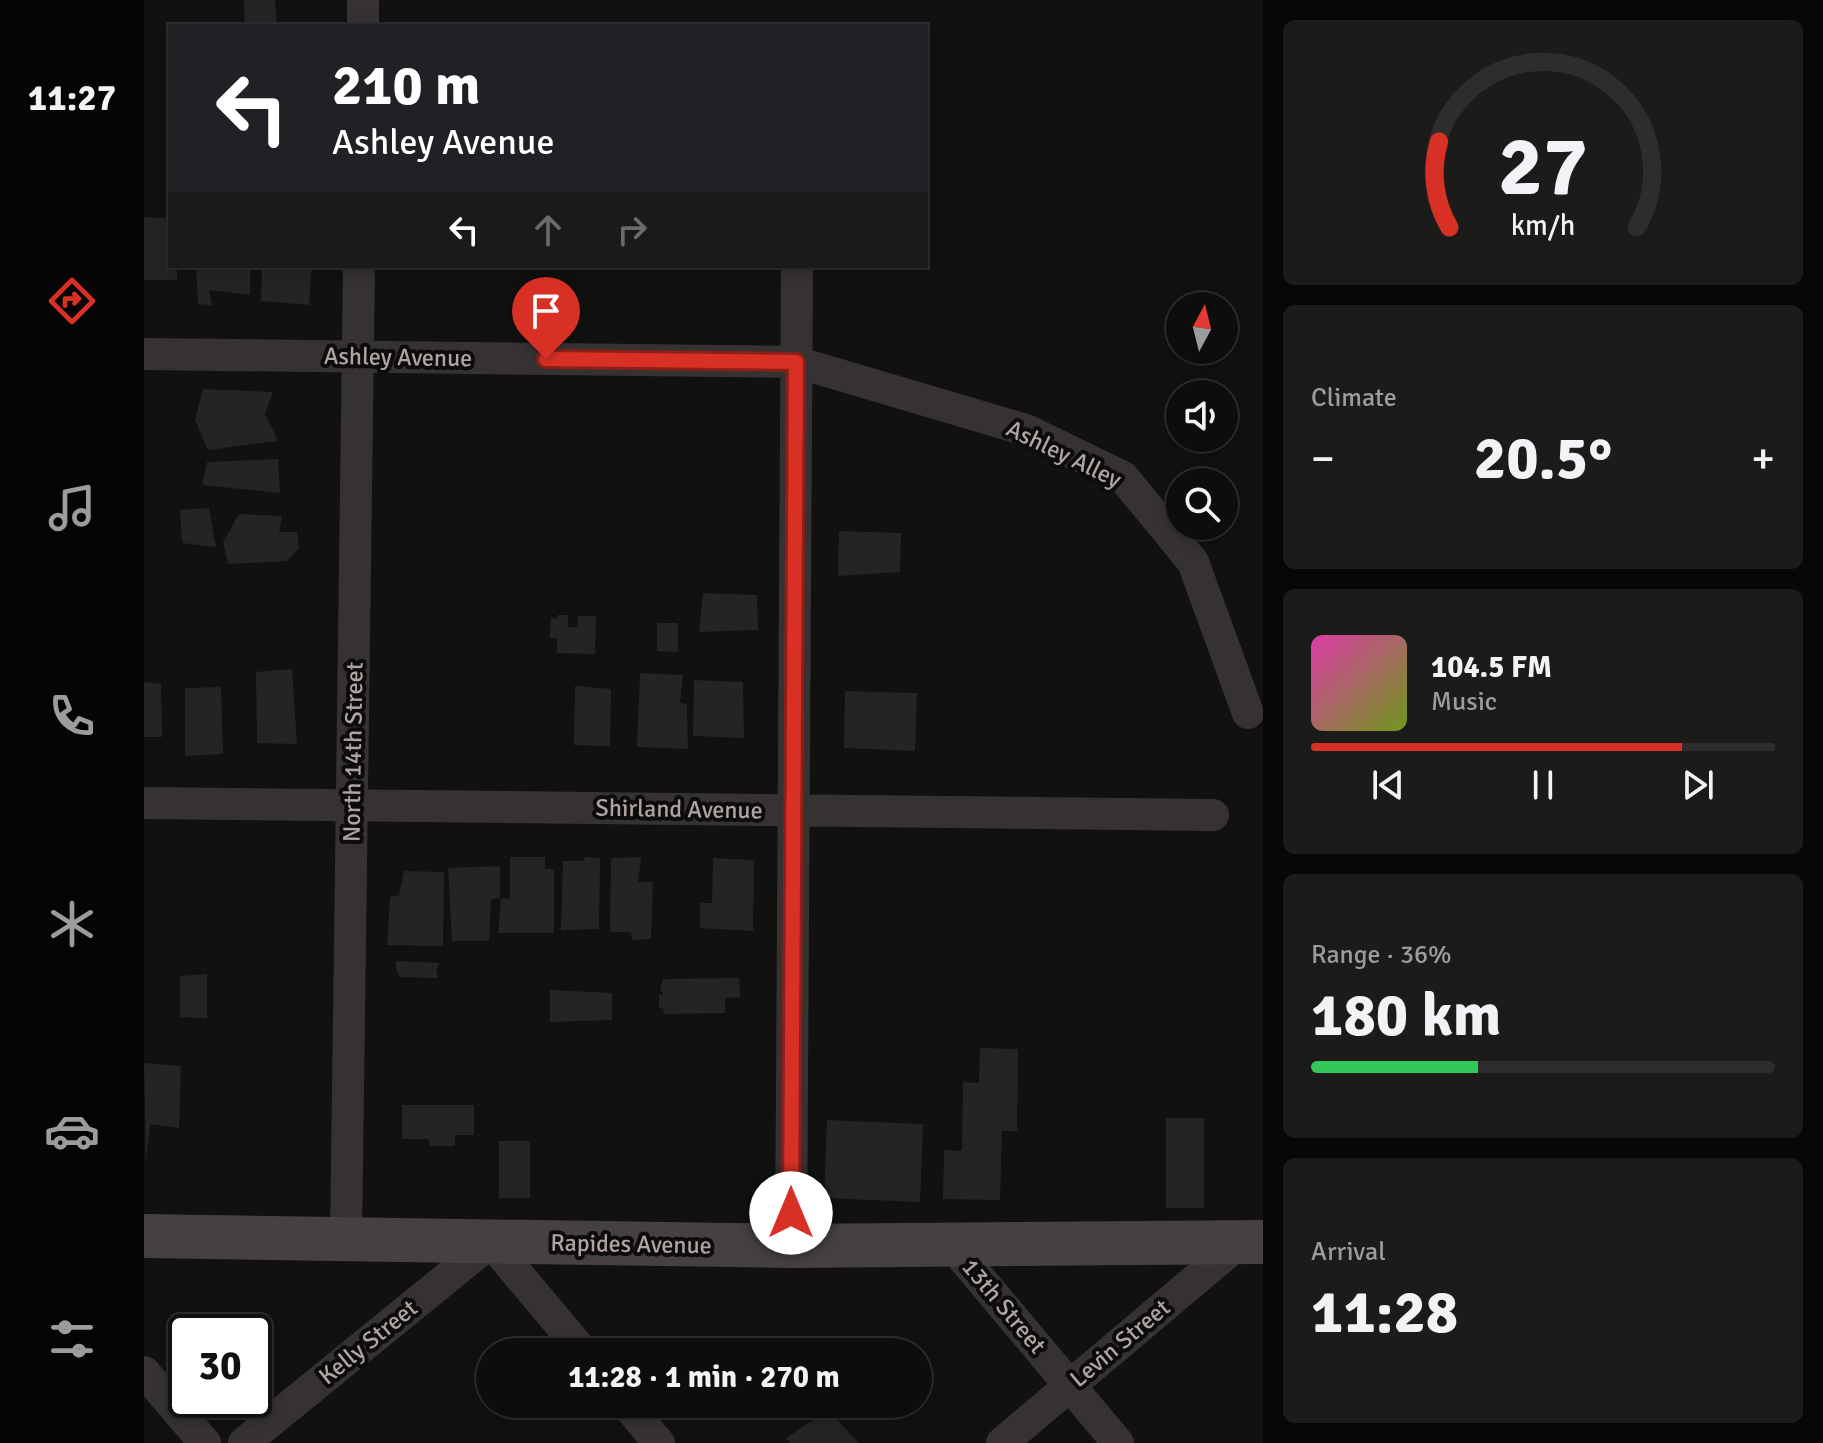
<!DOCTYPE html>
<html lang="en">
<head>
<meta charset="utf-8">
<style>
	body { margin:0; font-family:Signika,sans-serif; background:#1b1b1a; color:#f1f3f6; height:100vh; display:flex; flex-direction:column; font-size:30px; white-space:nowrap }
	* { box-sizing:border-box; margin:0 }
	p { font-size:26px; color:#9a9c9d }
	.icon { flex:none; width:44px; height:44px; fill:none; stroke:currentColor; stroke-width:2; stroke-linecap:round; stroke-linejoin:round }
	.map { position:relative; flex:1; overflow:hidden }
	.details { display:flex; flex-direction:column; gap:20px; padding:20px; background:#070707; width:560px }
	.details>* { flex:none }
	.banner { position:absolute; left:24px; top:24px; width:760px; height:244px; border-radius:0px; box-shadow:0 4px 12px #0003,0 0 0 2px #2d2d2d; background:#202124; color:#fff; overflow:hidden }
	.needle { width:52px; rotate:7deg }
	.fabs { position:absolute; left:1022px; top:292px; display:grid; gap:16px }
	.fabs a { display:grid; place-items:center; width:72px; height:72px; border-radius:50%; background:#0d0d0c; box-shadow:0 4px 12px #0003,0 0 0 2px #2d2d2d; font-size:40px }
	.speed { position:absolute; left:24px; top:1314px; display:flex; gap:16px; font-size:40px; font-weight:700; text-align:center }
	.speed>* { display:grid; place-content:center; width:104px; height:104px; border-radius:50%; background:#0d0d0c; box-shadow:0 4px 12px #0003,0 0 0 2px #2d2d2d; line-height:1 }
	.speed .limit { border:4px solid #111; border-radius:12px; background:#fff; color:#111 }
	.pin { position:absolute; display:grid; place-items:center; width:68px; height:68px; color:#fff; margin:-82px -34px; border-radius:50% 50% 50% 0; rotate:-45deg; box-shadow:0 0 8px #0007 }
	.pin .icon { rotate:45deg }
	.me { position:absolute; width:88px; margin:-44px; rotate:0deg; stroke-linejoin:round; filter:drop-shadow(0 0 6px #0008) }
	.turn { display:flex; align-items:center; gap:28px; height:168px; padding:0 32px; font-size:36px }
	.turn .icon { width:104px; height:104px; stroke-width:2.5 }
	.turn b { display:block; font-size:56px; line-height:68px }
	.lanes { display:flex; align-items:center; height:76px; padding:0 32px; background:#0003; justify-content:center; gap:40px; direction:ltr }
	.lanes .off { opacity:.35 }
	.big { font-size:60px; font-weight:800; line-height:1.1 }
	.details .card { flex:1; display:flex; flex-direction:column; justify-content:center; gap:12px; min-width:0; padding:0 28px; border-radius:12px; background:#1b1b1a }
	.details .dial { align-items:center; gap:0 }
	.dial svg { height:208px; overflow:visible; fill:none; stroke:#2d2d2d; stroke-width:7; stroke-linecap:round; text-anchor:middle }
	.dial text { fill:#f1f3f6; stroke:none }
	.song { display:flex; align-items:center; gap:24px }
	.cover { width:96px; height:96px; border-radius:12px; background:linear-gradient(135deg,hsl(320 70% 55%),hsl(80 70% 35%)) }
	.played { height:8px; border-radius:4px; background:linear-gradient(90deg,#d93025 80%,#2d2d2d 80%) }
	.keys { display:flex; justify-content:space-around; direction:ltr }
	.heat { display:flex; justify-content:space-between; align-items:center; font-size:44px; direction:ltr }
	.charge { height:12px; border-radius:6px; background:linear-gradient(90deg,#34c759 36%,#2d2d2d 0) }
	.trip { position:absolute; left:332px; top:1338px; width:456px; height:80px; border-radius:40px; background:#0d0d0c; box-shadow:0 4px 12px #0003,0 0 0 2px #2d2d2d; font-weight:800; line-height:80px; text-align:center }
	main { display:flex; flex:1; min-height:0 }
	.dock { display:flex; flex-direction:column; width:144px; justify-content:space-around; align-items:center; background:#050505; color:#9a9c9d }
	.dock .icon { width:56px; height:56px }
	.dock .on { color:#d93025 }
	.dock b { font-size:36px; color:#f1f3f6 }
	.map>svg:first-child { display:block }
	.building { fill:#252423 }
	.lines { fill:none; stroke-linecap:round; stroke-linejoin:round }
	.minor { stroke:#363232; stroke-width:32 }
	.secondary { stroke:#464040; stroke-width:44 }
	.route-casing { stroke:#8d1f18; stroke-width:20 }
	.route { stroke:#d93025; stroke-width:14 }
	.labels { text-anchor:middle; stroke-width:8; stroke-linejoin:round; paint-order:stroke }
	.street-label { font-size:24px; fill:#b0a3a4; stroke:#0c0c0b }
</style>
</head>
<body>
<main>
<nav class="dock">
<b>11:27</b>
<svg class="icon on" aria-label="directions" viewBox="0 0 24 24"><path d="M12 3l9 9-9 9-9-9zM9 14v-3h6M13 9l2 2-2 2"/></svg>
<svg class="icon" aria-label="music" viewBox="0 0 24 24"><path d="M9 18V5l10-2v13"/><circle cx="6" cy="18" r="3"/><circle cx="16" cy="16" r="3"/></svg>
<svg class="icon" aria-label="phone" viewBox="0 0 24 24"><path d="M5 4h4l2 5-3 2q2 4 5 5l2-3 5 2v4C11 20 4 13 5 4z"/></svg>
<svg class="icon" aria-label="climate" viewBox="0 0 24 24"><path d="M12 3v18M4 7l16 10M4 17L20 7"/></svg>
<svg class="icon" aria-label="car" viewBox="0 0 24 24"><path d="M5 17H2v-5l4-1 3-4h7l3 4 3 1v5h-3M9 17h6M6 11h13"/><circle cx="7" cy="17" r="2"/><circle cx="17" cy="17" r="2"/></svg>
<svg class="icon" aria-label="filters" viewBox="0 0 24 24"><path d="M4 7h16M4 17h16"/><circle cx="9" cy="7" r="2"/><circle cx="15" cy="17" r="2"/></svg>
</nav>
<div class="map">
<svg width="1119" height="1443" viewBox="0 0 1119 1443">
	<rect width="100%" height="100%" fill="#111110"/>
	<path class="building" d="M100,0H131L133,26H101Z
		M0,217L26,218V266H33V280H0Z
		M52,266L106,269V295L65,290L68,305L54,304Z
		M118,266H168L165,305L117,301Z
		M59,389L129,392L121,414L134,441L64,450L51,420Z
		M134,459L136,493L58,485L63,462Z
		M65,508L72,547L38,543L36,510Z
		M95,514L138,516L135,532H153L155,548L143,561L84,564L79,542Z
		M695,531L757,533L756,572L694,576Z
		M559,593L613,595L614,630L555,632Z
		M414,615H424V627H433L434,616H452L451,654L413,653V638H406L407,617L414,619Z
		M513,623H534V652L513,651Z
		M148,669L153,744L113,743L112,672Z
		M496,673L539,675L536,703L543,704L544,749L493,747Z
		M550,680L599,682L600,738L549,736Z
		M0,682L17,684L18,737H0Z
		M431,686L467,689L466,746L430,745Z
		M77,687L79,754L41,756V688Z
		M701,691L773,693L771,751L700,748Z
		M366,857H401V869H410V933H354L357,899L366,898Z
		M441,857L456,858L455,929L417,930L419,861H440Z
		M497,857L494,882H509L507,939L488,940L487,932H466L467,858Z
		M569,858L610,860L609,931L556,928V903H568Z
		M356,866V898L347,899L345,941H308L304,868Z
		M260,871L300,872L299,946L243,945L246,897L255,895Z
		M252,961L295,963L292,971L295,978L256,977L252,969Z
		M63,974V1018L36,1017V976Z
		M595,978L596,997L581,998V1013L520,1014L519,1008H515V995H519L516,988L519,979Z
		M406,990L468,993V1020L406,1022Z
		M836,1048L874,1049L873,1131H858L856,1200L799,1199L800,1150L818,1151L819,1082L835,1083Z
		M0,1063L37,1066L35,1128L6,1124L2,1161Z
		M258,1105H330V1135H311V1146H286L284,1139H258Z
		M1022,1118H1060V1208H1022Z
		M683,1120L779,1124L776,1202L680,1198Z
		M355,1141H386V1198H355Z
		M684,1410L715,1443H646L642,1438Z"/>
	<g class="lines">
		<path class="minor" d="M219,26V0
			M0,354L652,362L882,430L979,477L1049,562L1104,713
			M0,803L1069,815
			M202,1239L215,266
			M807,1244L974,1443
			M647,1246L653,266
			M0,1372L61,1443
			M482,1404L515,1443
			M100,1443L347,1242L439,1352
			M858,1443L1095,1243"/>
		<path class="secondary" d="M0,1236L647,1246L1119,1242"/>
	</g>
	<g class="lines">
		<g class="route-casing">
			<path id="route" d="M402,359L652,362L647,1213"/>
		</g>
		<use href="#route" class="route"/>
	</g>
	<g class="labels">
		<g class="street-label">
			<text transform="translate(254 357) rotate(1)" y="8">Ashley Avenue</text>
			<text transform="translate(920 454) rotate(26)" y="8">Ashley Alley</text>
			<text transform="translate(209 752) rotate(-89)" y="8">North 14th Street</text>
			<text transform="translate(535 809) rotate(1)" y="8">Shirland Avenue</text>
			<text transform="translate(487 1244) rotate(1)" y="8">Rapides Avenue</text>
			<text transform="translate(860 1306) rotate(50)" y="8">13th Street</text>
			<text transform="translate(224 1342) rotate(-39)" y="8">Kelly Street</text>
			<text transform="translate(976 1343) rotate(-40)" y="8">Levin Street</text>
		</g>
	</g>
</svg>
<div class="fabs">
<a><svg class="needle" viewBox="-14 -14 28 28"><path d="M0-13l5 13h-10z" fill="#e53935"/><path d="M0 13l5-13h-10z" fill="#9a9c9d"/></svg></a>
<a><svg class="icon" aria-label="sound" viewBox="0 0 24 24"><path d="M4 9h4l5-4v14l-5-4H4zM17 9q2 3 0 6"/></svg></a>
<a><svg class="icon" aria-label="search" viewBox="0 0 24 24"><circle cx="10" cy="10" r="6"/><path d="M15 15l6 6"/></svg></a>
</div>
<div class="speed"><div class="limit">30</div></div>
<div class="pin" style="left:402px;top:359px;background:#d93025"><svg class="icon" aria-label="arrive" viewBox="0 0 24 24"><path d="M6 21V4h12l-3 4 3 4H6"/></svg></div>
<svg class="me" style="left:647px;top:1213px" viewBox="-20 -20 40 40"><circle r="19" fill="#fff"/><path d="M0-13L10 11 0 6-10 11z" fill="#d93025"/></svg>
<div class="trip">11:28 · 1 min · 270 m</div>
<div class="banner">
<div class="turn"><svg class="icon" aria-label="left" viewBox="0 0 24 24"><path d="M17 20v-9H6M10 6l-5 5 5 5"/></svg><div><b>210 m</b>Ashley Avenue</div></div>
<div class="lanes"><svg class="icon" aria-label="left" viewBox="0 0 24 24"><path d="M17 20v-9H6M10 6l-5 5 5 5"/></svg><svg class="icon off" aria-label="ahead" viewBox="0 0 24 24"><path d="M12 20V5M6 11l6-6 6 6"/></svg><svg class="icon off" aria-label="right" viewBox="0 0 24 24"><path d="M7 20v-9h11M14 6l5 5-5 5"/></svg></div>
</div>
</div>
<section class="details">
<div class="card dial"><svg viewBox="0 0 100 80">
<path d="M14 69A42 42 0 1 1 86 69"/>
<path d="M14 69A42 42 0 0 1 10 36" stroke="#d93025"/>
<text x="50" y="56" font-size="32" font-weight="700">27</text>
<text x="50" y="72" font-size="11">km/h</text>
</svg></div>
<div class="card"><p>Climate</p>
<div class="heat"><a>−</a><b class="big">20.5°</b><a>+</a></div>
</div>
<div class="card">
<div class="song"><i class="cover"></i><div><b>104.5 FM</b><p>Music</p></div></div>
<div class="played"></div>
<div class="keys"><svg class="icon" aria-label="previous" viewBox="0 0 24 24"><path d="M18 5L8 12l10 7zM5 5v14"/></svg><svg class="icon" aria-label="pause" viewBox="0 0 24 24"><path d="M8 5v14M16 5v14"/></svg><svg class="icon" aria-label="next" viewBox="0 0 24 24"><path d="M6 5l10 7-10 7zM19 5v14"/></svg></div>
</div>
<div class="card"><p>Range · 36%</p><b class="big">180 km</b><div class="charge"></div></div>
<div class="card"><p>Arrival</p><b class="big">11:28</b></div>
</section>
</main>
</body>
</html>
